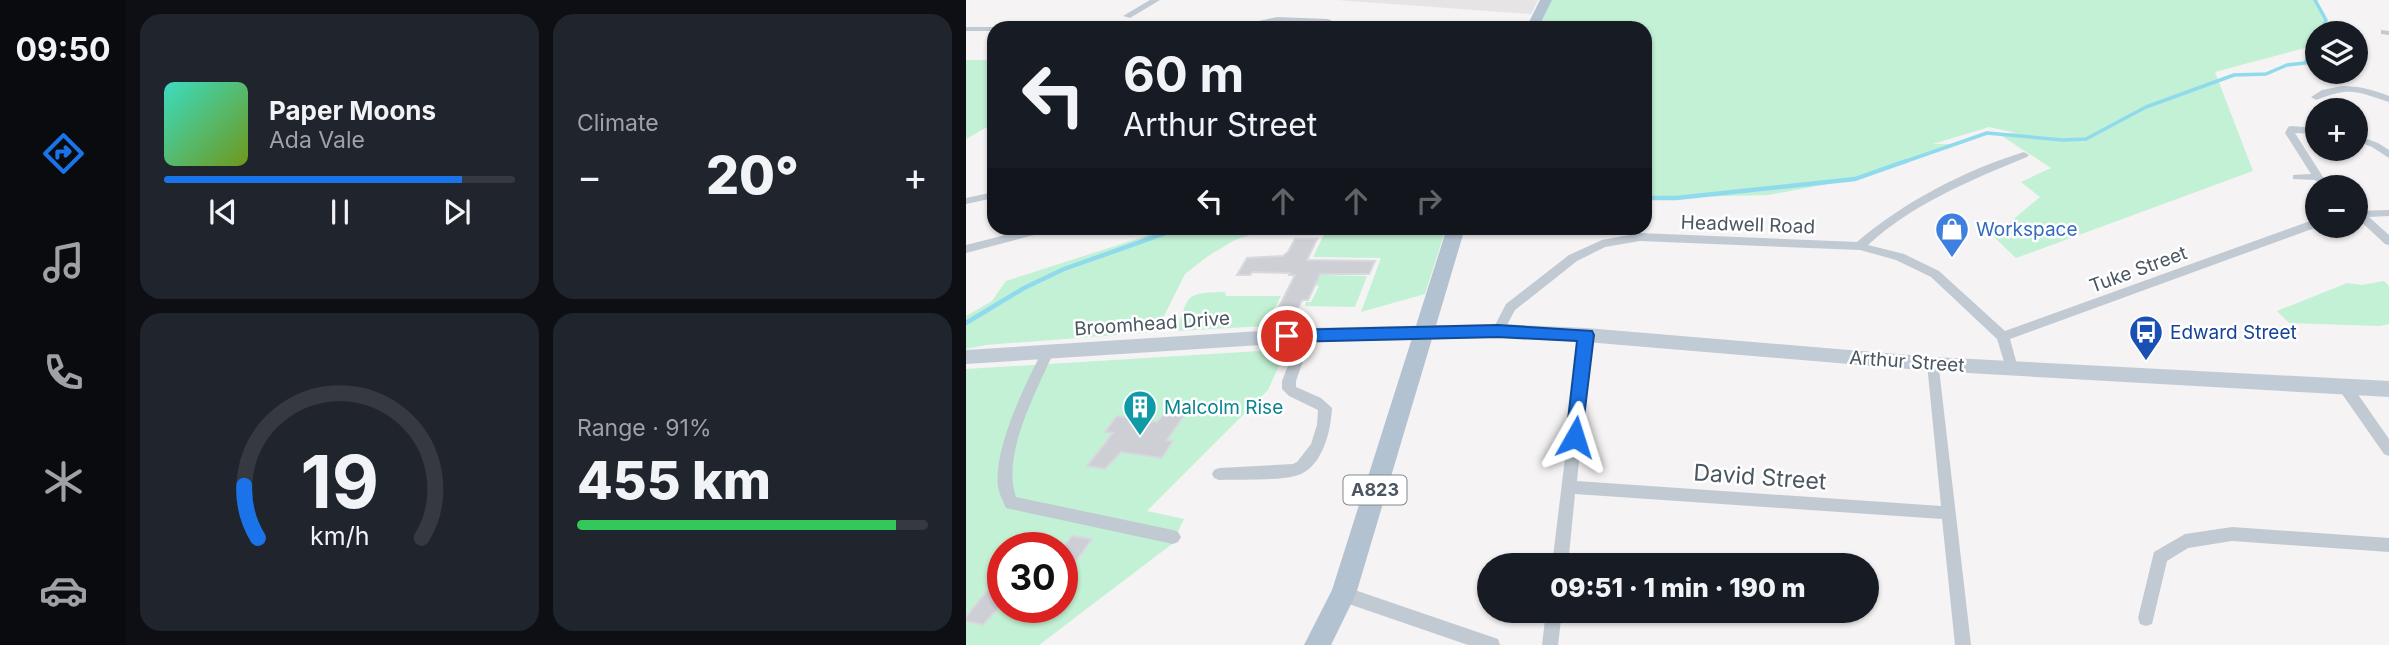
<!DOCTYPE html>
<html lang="en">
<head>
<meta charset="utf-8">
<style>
	body { margin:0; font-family:Inter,sans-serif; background:#20242c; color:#f1f3f6; height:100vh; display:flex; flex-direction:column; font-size:26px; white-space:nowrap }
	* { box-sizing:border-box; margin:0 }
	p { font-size:23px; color:#9ea1a6 }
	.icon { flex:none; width:38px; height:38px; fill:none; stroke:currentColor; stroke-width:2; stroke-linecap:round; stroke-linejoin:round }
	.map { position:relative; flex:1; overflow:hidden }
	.side { display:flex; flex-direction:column; gap:14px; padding:14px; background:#0d0f14; width:840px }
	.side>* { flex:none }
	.hud { position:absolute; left:21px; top:21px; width:665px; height:214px; border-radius:21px; box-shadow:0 2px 5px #0004; background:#171b24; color:#f1f3f6; overflow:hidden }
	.controls { position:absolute; left:1339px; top:21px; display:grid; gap:14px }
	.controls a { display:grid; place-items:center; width:63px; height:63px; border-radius:50%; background:#171b24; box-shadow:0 2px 5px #0004; font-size:35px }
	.speed { position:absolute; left:21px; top:532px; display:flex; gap:14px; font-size:35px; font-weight:700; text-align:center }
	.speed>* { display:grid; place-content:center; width:91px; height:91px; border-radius:50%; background:#171b24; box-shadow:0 2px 5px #0004; line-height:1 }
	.speed .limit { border:10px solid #d22; background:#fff; color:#111 }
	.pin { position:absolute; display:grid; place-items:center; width:60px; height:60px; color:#fff; margin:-30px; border:4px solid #fff; border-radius:50%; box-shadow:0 2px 7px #0007 }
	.me { position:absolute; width:77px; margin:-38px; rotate:6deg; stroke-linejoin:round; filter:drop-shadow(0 0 5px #0008) }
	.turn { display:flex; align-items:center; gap:24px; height:147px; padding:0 21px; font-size:32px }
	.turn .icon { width:91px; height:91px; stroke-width:2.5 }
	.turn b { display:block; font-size:49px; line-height:60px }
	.lanes { display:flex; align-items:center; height:66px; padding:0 21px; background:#0003; justify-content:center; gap:35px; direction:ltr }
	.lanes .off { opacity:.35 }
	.big { font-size:52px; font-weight:800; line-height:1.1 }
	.side .tile { flex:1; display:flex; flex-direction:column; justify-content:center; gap:10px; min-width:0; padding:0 24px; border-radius:21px; background:#20242c }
	.side .dial { align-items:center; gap:0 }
	.dial svg { height:182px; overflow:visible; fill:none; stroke:#363941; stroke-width:7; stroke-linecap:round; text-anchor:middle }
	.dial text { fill:#f1f3f6; stroke:none }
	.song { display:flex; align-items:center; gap:21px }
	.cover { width:84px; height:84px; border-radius:10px; background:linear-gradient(135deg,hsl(170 70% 55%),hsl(80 70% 35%)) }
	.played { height:7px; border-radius:4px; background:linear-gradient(90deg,#1a73e8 85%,#363941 85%) }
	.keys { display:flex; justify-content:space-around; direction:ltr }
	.heat { display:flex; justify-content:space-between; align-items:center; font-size:38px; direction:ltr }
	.charge { height:10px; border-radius:5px; background:linear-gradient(90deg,#34c759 91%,#363941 0) }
	.side .tiles { flex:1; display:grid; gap:14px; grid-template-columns:repeat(2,1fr) }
	.trip { position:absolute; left:511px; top:553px; width:402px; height:70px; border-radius:35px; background:#171b24; box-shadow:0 2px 5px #0004; font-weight:800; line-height:70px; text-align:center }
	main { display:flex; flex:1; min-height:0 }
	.tab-bar { display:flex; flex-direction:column; width:126px; justify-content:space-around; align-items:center; background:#090b0e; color:#9ea1a6 }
	.tab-bar .icon { width:49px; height:49px }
	.tab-bar .selected { color:#1a73e8 }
	.tab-bar b { font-size:32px; color:#f1f3f6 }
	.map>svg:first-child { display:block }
	.education { fill:#e6e4e5 }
	.green { fill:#c3f1d5; fill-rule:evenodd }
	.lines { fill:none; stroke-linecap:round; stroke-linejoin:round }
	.stream-far1 { stroke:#90daee; stroke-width:3.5 }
	.stream { stroke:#90daee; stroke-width:4.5 }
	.building { fill:#cdcfd5; stroke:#d7d9de; stroke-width:2 }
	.street { fill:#c1cad2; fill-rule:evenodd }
	.secondary { fill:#c1cbd6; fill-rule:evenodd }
	.primary { fill:#b3c2d1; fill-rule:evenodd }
	.route { fill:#1a73e8; stroke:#114b97; stroke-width:2 }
	.labels { text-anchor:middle; stroke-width:5; stroke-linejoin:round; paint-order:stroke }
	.shield { fill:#fff; stroke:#808990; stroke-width:2 }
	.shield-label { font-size:18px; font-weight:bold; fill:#4a5661 }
	.street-label { font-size:19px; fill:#4a5661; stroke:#fff }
	.shop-label { font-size:19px; fill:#366cbe; stroke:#fff; text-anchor:start }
	.transit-label { font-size:19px; fill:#164399; stroke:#fff; text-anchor:start }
	.culture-label { font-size:19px; fill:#0d838f; stroke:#fff; text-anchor:start }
	.near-street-label { font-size:23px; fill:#4a5661; stroke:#fff }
</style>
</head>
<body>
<main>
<nav class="tab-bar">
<b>09:50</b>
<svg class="icon selected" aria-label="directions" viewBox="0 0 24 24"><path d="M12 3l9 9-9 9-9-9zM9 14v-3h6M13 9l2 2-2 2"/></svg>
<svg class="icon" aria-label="music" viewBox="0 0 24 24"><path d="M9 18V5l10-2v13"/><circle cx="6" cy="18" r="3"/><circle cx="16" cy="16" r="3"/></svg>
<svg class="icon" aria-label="phone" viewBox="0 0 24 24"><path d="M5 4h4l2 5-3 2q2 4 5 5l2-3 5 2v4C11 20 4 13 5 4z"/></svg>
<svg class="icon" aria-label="climate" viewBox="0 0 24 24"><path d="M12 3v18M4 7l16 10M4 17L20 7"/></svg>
<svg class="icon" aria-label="car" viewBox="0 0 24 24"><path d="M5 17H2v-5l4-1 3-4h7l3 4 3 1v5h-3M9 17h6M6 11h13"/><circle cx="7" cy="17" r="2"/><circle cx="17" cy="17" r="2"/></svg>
</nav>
<section class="side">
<div class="tiles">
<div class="tile">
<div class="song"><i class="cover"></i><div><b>Paper Moons</b><p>Ada Vale</p></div></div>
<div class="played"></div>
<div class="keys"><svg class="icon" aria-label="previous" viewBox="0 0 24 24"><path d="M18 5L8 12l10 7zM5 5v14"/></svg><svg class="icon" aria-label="pause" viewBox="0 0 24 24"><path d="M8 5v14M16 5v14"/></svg><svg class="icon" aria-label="next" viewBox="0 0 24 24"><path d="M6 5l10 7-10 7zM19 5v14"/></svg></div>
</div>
<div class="tile"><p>Climate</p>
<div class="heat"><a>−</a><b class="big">20°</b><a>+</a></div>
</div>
<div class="tile dial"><svg viewBox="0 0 100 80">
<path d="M14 69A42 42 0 1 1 86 69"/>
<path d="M14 69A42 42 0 0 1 8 46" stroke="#1a73e8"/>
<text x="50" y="56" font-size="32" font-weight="700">19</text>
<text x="50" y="72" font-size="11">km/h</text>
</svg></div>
<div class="tile"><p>Range · 91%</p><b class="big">455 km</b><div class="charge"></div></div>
</div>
</section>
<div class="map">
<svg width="1423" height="645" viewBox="0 0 1423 645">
	<rect width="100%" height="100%" fill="#f5f3f3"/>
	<path class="education" d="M371,0H572L565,14Z"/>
	<path class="green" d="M583,0H1351L1358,20L1346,46L1249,72L1287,171L1050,258L1027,236L1074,197L1055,182L1085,168L1033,134L1050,133L1023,127L967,144H985L889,179L802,195L679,198V28H571Z
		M0,60H28V123L0,139Z
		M205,228H321L295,231L269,240L242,256L219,274L190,332L20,345L0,349V316L26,301L40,281Z
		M361,228H480L459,294L395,312L415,258L347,257Z
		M353,275L401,276L389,307L339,306L340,302H345L353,286L348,285Z
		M1418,281L1423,286V324L1414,326L1323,323L1311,311L1381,283L1396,285Z
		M259,292L260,296H315L299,326L210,331C224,294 218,293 259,292Z
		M311,350L317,357L302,390L181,511L218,519L206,544L73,645H0V369ZM37,548H96V607H37Z"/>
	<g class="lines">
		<path class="stream-far1" d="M1349,0L1360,20L1354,33
			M935,163L1021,133L1097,140L1120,139L1180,107L1268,75L1300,74L1321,65L1339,63L1345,54L1351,53"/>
		<path class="stream" d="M679,198H710L889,179L940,161
			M0,323L58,288L98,269L214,228"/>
	</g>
	<path class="building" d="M329,239H351L341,260L409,261L403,274H354L342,300H336L328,317H308L329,275H323L324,273L286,272L284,275H271L281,258L317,256L322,252Z
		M209,402L226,404L201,440L207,441L196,458L155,452L139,469L121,466L147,433L139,432L151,416L191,422Z
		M106,536L126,539L96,580V549Z
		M37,556V603L17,625L0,621V617L31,578L21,576Z"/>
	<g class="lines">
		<path class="street" d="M184,0H194L164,18L157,16Z
			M311,17L362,19L370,23L367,28H359L360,23C345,22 329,21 313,22C301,23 290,28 278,28L288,22Z
			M440,25H446L449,28H440Z
			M0,27H28L31,28H28V31H0Z
			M1415,30L1423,31V35L1415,34Z
			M1377,86C1393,86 1408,90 1423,96V102C1388,91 1385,87 1350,100L1345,97L1356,90Z
			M1325,126L1351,128V134L1329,133L1357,177L1367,187H1356L1349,180L1327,179V175L1345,174L1319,133L1322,127Z
			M1390,135L1412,143L1423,150V158L1406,147L1390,141Z
			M1058,152L1063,155L1061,157C1005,180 948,203 902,245L938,254L973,271L1039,331L1347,220L1351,219V226H1354L1044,339L1052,368L1051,372H1041L1040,368L1031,339L965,277L930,260L894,250L674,241L639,247L611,261L549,310L536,334H528L526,331L540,304L603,255L636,240L674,233L891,242C936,203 1001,169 1058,152Z
			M28,192V198L0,204V198Z
			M1423,210V216L1403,217L1423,235V245L1419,244L1390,217V211Z
			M67,228H84L83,231L0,253V245Z
			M340,330L344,332L346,335L330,381V387L355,398L366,408C365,431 356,470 329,476C309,481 275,479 253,480L248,478L246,474L248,470L253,468L327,464L331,462L345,444L351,425L352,410L323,396L316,389V381L334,335L336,332Z
			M620,330L624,332L626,335L611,481L975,506L961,364L962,360H972L1005,645H989L976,519L609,494L602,565H586L614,335L616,332Z
			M82,346L86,348L88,351C71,391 35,454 50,497L207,530L212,532L215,537L212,542L207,544L40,508C37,501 33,494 32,487C27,449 60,382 78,348Z
			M1379,382L1384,383L1423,439V456L1418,454L1374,391L1372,387L1374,383Z
			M1266,527L1423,538V552L1266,541L1222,548L1201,561L1186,624L1180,626L1174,624L1172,618L1188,552L1219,534Z
			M377,586L526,637L532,639L534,645H502L377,602L371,600L369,594L371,588Z
			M580,611H596L592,645H576Z"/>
		<path class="secondary" d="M532,324L620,328L967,357L1423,381V397L967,371L620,342L532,338L340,342L0,364V350L340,328Z"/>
		<path class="primary" d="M574,0H586L572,28H560Z
			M481,228H499L390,594L365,645H338L366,590Z"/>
	</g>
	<path class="route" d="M532,325L626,331L628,335L615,442L609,444L602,442L600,437L611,341L532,337L321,342L313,336L321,330Z"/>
	<defs>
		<g id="shop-pin" transform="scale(1.75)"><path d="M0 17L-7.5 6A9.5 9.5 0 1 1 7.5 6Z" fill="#3f7fe0" stroke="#fff"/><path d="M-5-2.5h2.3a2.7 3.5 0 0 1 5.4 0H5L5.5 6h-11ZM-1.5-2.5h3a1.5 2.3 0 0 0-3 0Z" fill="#fff"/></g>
		<g id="bus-pin" transform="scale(1.75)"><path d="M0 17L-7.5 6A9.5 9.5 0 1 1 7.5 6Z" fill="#1a4fb4" stroke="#fff"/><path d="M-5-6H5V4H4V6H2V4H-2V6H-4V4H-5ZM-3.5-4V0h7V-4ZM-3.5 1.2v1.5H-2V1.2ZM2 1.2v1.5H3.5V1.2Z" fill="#fff"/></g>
		<g id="building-pin" transform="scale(1.75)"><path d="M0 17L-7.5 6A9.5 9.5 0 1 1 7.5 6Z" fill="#0f9aa8" stroke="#fff"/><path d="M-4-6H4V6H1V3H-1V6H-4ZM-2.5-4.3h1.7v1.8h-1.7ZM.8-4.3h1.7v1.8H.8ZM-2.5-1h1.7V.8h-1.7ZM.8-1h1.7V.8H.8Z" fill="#fff"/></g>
	</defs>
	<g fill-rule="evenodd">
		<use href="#shop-pin" x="986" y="229"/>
		<use href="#bus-pin" x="1180" y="332"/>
		<use href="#building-pin" x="174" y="407"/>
	</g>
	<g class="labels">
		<rect class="shield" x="377.5" y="475.5" width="63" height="29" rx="5"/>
		<g class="shield-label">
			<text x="409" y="496">A823</text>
		</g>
		<g class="street-label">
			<text transform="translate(782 224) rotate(2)" y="7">Headwell Road</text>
			<text transform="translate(1172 269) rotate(-20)" y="7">Tuke Street</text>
			<text transform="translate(186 323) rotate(-4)" y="7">Broomhead Drive</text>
			<text transform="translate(941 361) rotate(4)" y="7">Arthur Street</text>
		</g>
		<g class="shop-label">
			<text x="1010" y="236">Workspace</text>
		</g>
		<g class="transit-label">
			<text x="1204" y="339">Edward Street</text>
		</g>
		<g class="culture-label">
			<text x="198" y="414">Malcolm Rise</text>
		</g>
		<g class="near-street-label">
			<text transform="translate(794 477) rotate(4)" y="8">David Street</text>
		</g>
	</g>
</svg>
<div class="controls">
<a><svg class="icon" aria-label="layers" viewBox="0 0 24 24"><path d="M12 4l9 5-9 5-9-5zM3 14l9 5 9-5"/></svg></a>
<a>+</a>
<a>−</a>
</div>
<div class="speed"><div class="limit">30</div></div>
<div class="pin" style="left:321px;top:336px;background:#d93025"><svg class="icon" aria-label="arrive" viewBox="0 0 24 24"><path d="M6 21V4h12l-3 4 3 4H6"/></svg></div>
<svg class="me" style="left:609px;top:437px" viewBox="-20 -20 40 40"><path d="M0-17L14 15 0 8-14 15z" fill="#1a73e8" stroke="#fff" stroke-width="4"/></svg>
<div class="trip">09:51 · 1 min · 190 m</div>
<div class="hud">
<div class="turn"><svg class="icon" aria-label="left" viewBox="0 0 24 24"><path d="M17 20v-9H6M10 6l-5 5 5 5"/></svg><div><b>60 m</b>Arthur Street</div></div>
<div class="lanes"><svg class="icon" aria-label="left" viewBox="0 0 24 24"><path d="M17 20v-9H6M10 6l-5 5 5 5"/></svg><svg class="icon off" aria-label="ahead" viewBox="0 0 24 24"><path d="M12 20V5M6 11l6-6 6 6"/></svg><svg class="icon off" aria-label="ahead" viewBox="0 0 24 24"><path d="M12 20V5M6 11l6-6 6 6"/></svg><svg class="icon off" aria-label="right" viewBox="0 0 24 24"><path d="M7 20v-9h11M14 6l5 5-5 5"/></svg></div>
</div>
</div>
</main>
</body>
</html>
